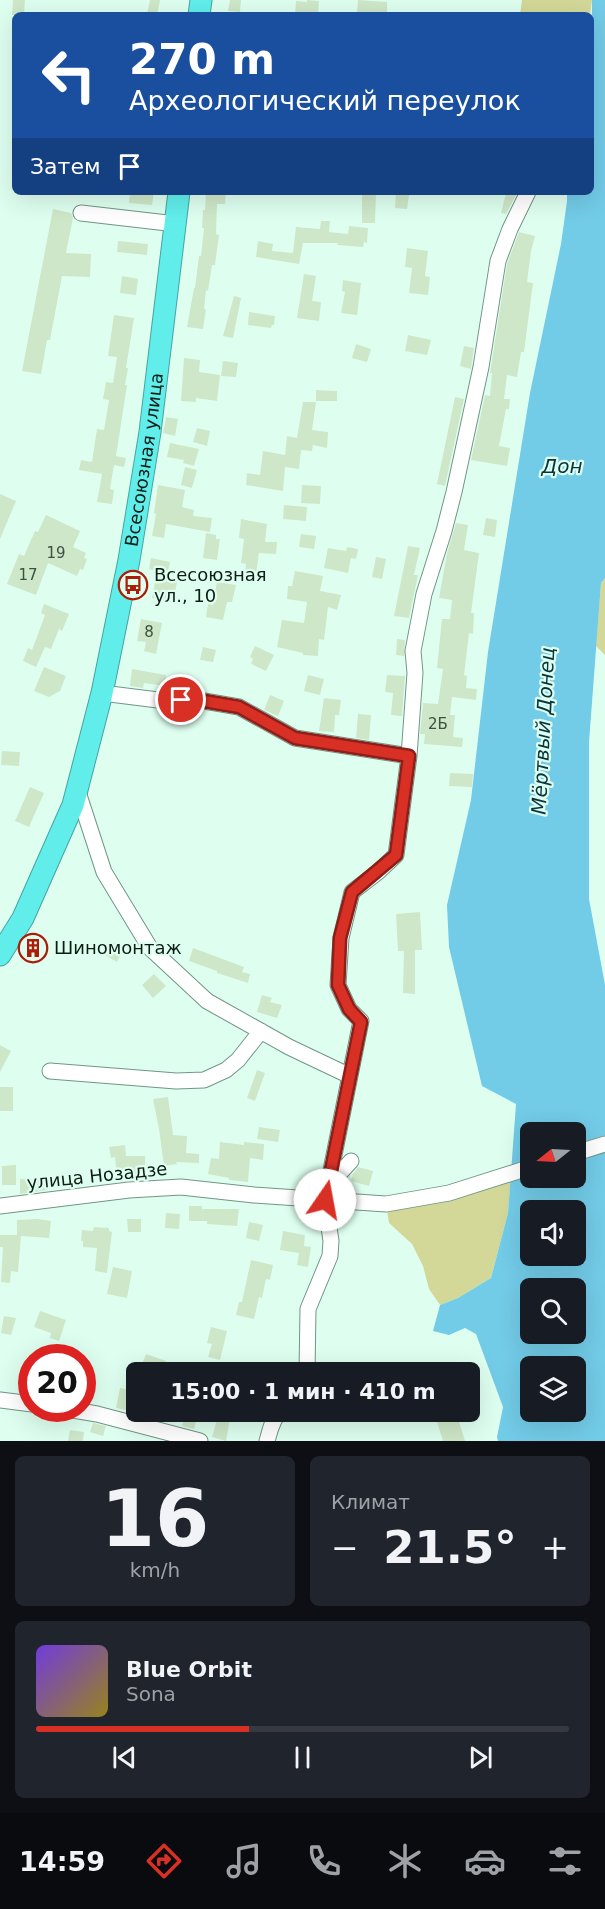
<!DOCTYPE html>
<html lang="ru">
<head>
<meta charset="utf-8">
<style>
	body { margin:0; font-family:"DejaVu Sans",sans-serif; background:#20242c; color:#f1f3f6; height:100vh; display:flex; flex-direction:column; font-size:22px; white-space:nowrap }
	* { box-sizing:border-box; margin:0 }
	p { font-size:20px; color:#9ea1a6 }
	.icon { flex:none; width:33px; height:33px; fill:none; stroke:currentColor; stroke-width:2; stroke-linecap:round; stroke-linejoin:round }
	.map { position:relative; height:1441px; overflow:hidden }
	.details { display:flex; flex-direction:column; gap:15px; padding:15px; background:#0d0f14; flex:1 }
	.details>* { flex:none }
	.hud { position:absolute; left:12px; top:12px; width:582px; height:183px; border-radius:9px; box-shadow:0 6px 24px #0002; background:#1a4fa0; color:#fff; overflow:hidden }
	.needle { width:39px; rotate:252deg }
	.tools { position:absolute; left:520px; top:1122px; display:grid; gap:12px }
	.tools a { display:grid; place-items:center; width:66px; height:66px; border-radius:9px; background:#171b24; box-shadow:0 6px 24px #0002; font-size:30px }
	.speed { position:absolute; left:18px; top:1344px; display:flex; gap:12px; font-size:30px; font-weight:700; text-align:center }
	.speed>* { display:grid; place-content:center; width:78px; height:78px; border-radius:50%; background:#171b24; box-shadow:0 6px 24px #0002; line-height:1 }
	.speed .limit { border:9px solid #d22; background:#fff; color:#111 }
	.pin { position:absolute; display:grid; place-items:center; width:51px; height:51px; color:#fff; margin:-26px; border:3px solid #fff; border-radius:50%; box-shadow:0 2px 6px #0007 }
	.me { position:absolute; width:66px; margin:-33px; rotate:12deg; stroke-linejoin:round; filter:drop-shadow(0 0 4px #0008) }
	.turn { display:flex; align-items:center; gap:21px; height:126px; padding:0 18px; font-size:27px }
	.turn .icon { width:78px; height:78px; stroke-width:2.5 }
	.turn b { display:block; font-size:42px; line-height:51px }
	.then { display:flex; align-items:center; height:57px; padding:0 18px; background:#0003; gap:12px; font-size:22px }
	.big { font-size:45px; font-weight:600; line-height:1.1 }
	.details .widget { flex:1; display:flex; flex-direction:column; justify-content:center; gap:9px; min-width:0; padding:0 21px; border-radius:9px; background:#20242c }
	.details .dial { align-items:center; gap:0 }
	.dial b { font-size:78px; line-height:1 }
	.song { display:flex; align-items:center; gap:18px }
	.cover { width:72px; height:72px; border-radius:9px; background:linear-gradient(135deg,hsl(260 70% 55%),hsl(50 70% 35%)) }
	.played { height:6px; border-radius:3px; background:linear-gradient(90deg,#d93025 40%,#363941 40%) }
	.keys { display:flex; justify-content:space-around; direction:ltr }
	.heat { display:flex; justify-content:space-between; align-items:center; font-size:33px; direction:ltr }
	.details .tiles { flex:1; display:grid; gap:15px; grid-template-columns:1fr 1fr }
	.widget:last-child { grid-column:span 2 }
	.trip { position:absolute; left:126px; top:1362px; width:354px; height:60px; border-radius:9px; background:#171b24; box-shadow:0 6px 24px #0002; font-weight:600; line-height:60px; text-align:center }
	.tab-bar { display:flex; height:96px; justify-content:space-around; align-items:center; background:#090b0e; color:#9ea1a6 }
	.tab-bar .icon { width:42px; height:42px }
	.tab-bar .selected { color:#d93025 }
	.tab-bar b { font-size:27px; color:#f1f3f6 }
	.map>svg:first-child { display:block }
	.green { fill:#d3d899 }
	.water { fill:#72cbe7; fill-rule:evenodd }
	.building { fill:#cee7c8 }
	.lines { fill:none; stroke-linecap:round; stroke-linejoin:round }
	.minor-casing { stroke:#709686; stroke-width:17 }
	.highway-casing { stroke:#44a5a0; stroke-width:23 }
	.minor { stroke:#fff; stroke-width:15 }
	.highway { stroke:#61eeeb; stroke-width:21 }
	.route-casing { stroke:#8d1f18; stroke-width:15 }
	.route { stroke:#d93025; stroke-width:10 }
	.labels { text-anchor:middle; stroke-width:4.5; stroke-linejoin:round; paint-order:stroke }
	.number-label { font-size:15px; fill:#3d5042 }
	.street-label { font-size:18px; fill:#0d1d16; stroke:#defff0 }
	.poi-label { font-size:18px; fill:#0d1d16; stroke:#defff0; text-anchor:start }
	.water-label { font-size:20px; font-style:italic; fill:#08333f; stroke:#defff0 }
</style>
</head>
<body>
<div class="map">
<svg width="605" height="1441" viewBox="0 0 605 1441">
	<rect width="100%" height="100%" fill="#defff0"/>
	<path class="green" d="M522,0H592L590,15H520Z
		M605,578V655L596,646L601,583Z
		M511,1173L508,1213L491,1278L458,1298L440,1305L429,1289L423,1266L412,1244L389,1223L386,1204Z"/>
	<path class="water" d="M592,0H605V578L601,583L589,742V899L605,985V1441H498L497,1437L503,1407L476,1334L465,1328L449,1335L433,1331L440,1305L458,1298L491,1278L508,1213L516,1104L482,1086L449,947L447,905L471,800L488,652L530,393L561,244L567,201V192H591ZM531,1132H576V1178H531ZM531,1210H576V1256H531ZM531,1288H576V1334H531ZM531,1366H576V1412H531Z"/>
	<path class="building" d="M13,0H25L24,15H12Z
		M150,0H160L157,15L147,14Z
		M230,0H241L240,12L228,11Z
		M307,0L319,1L318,15H295L296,1L307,2Z
		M358,0L387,2V15H370V13L357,12Z
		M130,192H154L152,205L129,203Z
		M206,192H226L225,204H217L216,234L219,235L215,265H212L208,291L206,290L204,309H206L203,329L187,327L194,288H195L199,256H201L204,228H202L203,210H205Z
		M362,193H376L375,223H362Z
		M506,193L516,195L506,214L501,213Z
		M396,194L409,195L407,209L395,208Z
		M53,209L71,213L73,218L66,253L91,254L90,277L62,276L50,340H47L41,374L22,371Z
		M321,221H330L329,232L348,234L349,226L368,228L367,243L364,242L363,247L337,245L338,243H303L299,264L256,257L258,241L273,244L272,251L293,253L296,227L320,229Z
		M519,232L535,236L531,251L527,282L533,283L524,352H521L517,377L507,375L504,399H510L509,409H506L499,446L510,448L507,466L471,460L485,395L490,396L492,373H490L507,264Z
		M118,241L148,244L147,255L117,252Z
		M407,248L428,251L425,276L430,277L428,295L409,293L412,268L405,267Z
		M304,274L316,276L312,301L321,302L319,321L297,318Z
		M122,276L138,279L136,295L120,293Z
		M343,280L361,283L357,315L341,313L345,292L342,291Z
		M234,296L241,298L233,338L223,336Z
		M249,312L275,316L274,325H272L271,328L248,325Z
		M114,315L134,318L126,368H128L125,385H127L116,456L126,458L124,467L114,465L110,489L114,490L112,504L97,502L102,474L79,470L81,460L92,462L97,429L104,430L109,400L103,399L106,382L113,383L117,357L108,356Z
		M408,335L431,340L427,355L405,351Z
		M356,344L371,349L367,362L352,358Z
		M464,346L474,348L471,369L460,366Z
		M184,358L200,360L199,372L220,375L217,401L196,398V402L181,401Z
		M223,361L238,363L236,377L221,376Z
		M316,390L337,391V401H316Z
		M455,397L464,399L445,486L437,484Z
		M303,402H316L312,430L328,432L327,448L313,445L312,451L301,450L299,469L285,467L283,491L246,485L247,473L260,475L263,451L285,455L287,436L297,438Z
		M166,417L178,419L175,436L163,433Z
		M197,428L210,431L207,446L193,442Z
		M170,443L199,449L194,466L183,463L184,460L167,457Z
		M185,467L197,470L192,488L181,485Z
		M158,485L185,490L182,507L194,510L193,516L212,518L210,532L166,524L164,538L152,536L156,514L154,513Z
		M302,485L321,486L320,504L301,503Z
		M0,494L16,501L0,539Z
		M284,505L307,507L306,521L283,519Z
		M46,515L80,531L73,547L86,553L84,558L87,559L83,570L80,569L77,576L48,563L36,595L7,584L19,554L24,556L35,531L38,532Z
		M486,518L497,520L495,537L483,535Z
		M241,519L267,524L265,542H277L276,554L259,553L255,581L244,580L246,564L241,563L244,539L239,538Z
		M456,523L468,525L464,550L479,553L471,613H474L473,634L469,633L464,675L467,676L466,688L477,689L476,700L452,697L450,715H455L453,737L463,738L462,747L424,744L425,734H420L423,703L438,704L443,669L437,668L442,619H450L452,600L439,598L447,553Z
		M206,533L216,535V539H220L217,560L203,558Z
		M301,534L316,536L314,549L299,547Z
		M408,546L420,548L414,575H418L409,618L394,616Z
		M347,547L358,549L356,559L351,558L348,573L324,568L328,548L346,551Z
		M376,557L386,559L382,579L372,577Z
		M151,558L170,562L166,580L177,582L173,602L152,598L157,571L149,569Z
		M295,571L323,576L320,591L341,595L337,610L328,607L324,640L319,639L318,656L303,655V653L277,647L282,620L304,623L307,602L287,599L288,586H292Z
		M217,582L236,585L232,602H227L223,620L206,617L208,604L213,605Z
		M44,604L69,614L62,631L59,629L51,649L45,647L36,667L23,661L28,648L32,650L45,615L41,613Z
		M141,619L162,623L156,654L144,651L146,642L137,641Z
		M397,639L405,640L404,656L396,655Z
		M255,646L274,655L266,671L251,664L253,659L250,657Z
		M203,647L216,650L213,662L200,660Z
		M44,667L66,676L60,691L49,697L34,691Z
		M132,669L166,675L165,686L144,683L143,688L130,686Z
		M308,675L324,679L320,695L304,691Z
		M387,675L405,676L402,716L391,715L393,693L385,692Z
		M270,695L284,701L278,716L264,710Z
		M324,698L341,700L339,715H335L334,732L319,731Z
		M358,714L371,715L369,740L356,738Z
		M2,751L20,752L19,766L1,765Z
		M450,773L473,774L472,787L449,786Z
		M30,787L44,793L29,827L15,821Z
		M420,912L422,950H415V994L403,993L404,951H398L396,914Z
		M28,938L39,939L37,958L26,957Z
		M112,942L124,948L117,962L105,955Z
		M193,948L244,967L242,972L250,974L248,983L217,973V971L189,961Z
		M154,974L166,986L153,998L142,985Z
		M262,995L272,998L270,1002L282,1005L277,1018L257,1012Z
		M0,1045L11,1051L0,1072Z
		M257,1070L265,1073L255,1101L247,1098Z
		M0,1087H13V1111H0Z
		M168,1097L173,1135L187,1136L186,1153L199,1154V1163L176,1162L177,1164L164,1166L159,1129L153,1099Z
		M259,1127L280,1130L278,1142L257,1139Z
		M220,1142L244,1145V1142L264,1144L263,1160L250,1158L248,1182L229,1180V1178L208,1174L211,1158L219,1159Z
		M125,1145L126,1156H145V1175H130V1177L117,1178L115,1157L111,1158L109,1147Z
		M16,1165V1185H2V1166Z
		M358,1167L373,1171L369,1186L351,1181L353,1174Z
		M20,1179H47V1190L20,1194Z
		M189,1206H202V1209H239L237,1226L207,1224V1221H189Z
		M166,1213L180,1214L179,1229L165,1228Z
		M38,1219L51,1221L49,1238L21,1236L18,1272L11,1271L10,1283L1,1282L3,1247H0V1235H17V1220Z
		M127,1219H141V1232H128Z
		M249,1222L263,1225L259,1241L246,1238Z
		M94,1227L109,1228V1231L112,1232L107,1273L95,1271L97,1248L83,1247V1241H81L82,1230L93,1231Z
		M283,1231L305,1235L304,1246L311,1247L308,1267L297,1265L299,1253L280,1250Z
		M251,1260L273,1265L270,1280L266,1279L262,1298L259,1297L254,1319L236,1315L239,1302H242Z
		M113,1267L132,1271L127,1298L107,1294Z
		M40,1311L66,1320L59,1341L50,1338L51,1333L34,1327Z
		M4,1316L16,1318L11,1335L1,1333Z
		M211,1327L227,1331L220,1360L208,1357L212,1344L207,1343Z
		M146,1354L166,1361L163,1371L157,1369L156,1372L141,1367Z
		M120,1388L131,1390L126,1410L116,1408Z
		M219,1412H231L226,1441L212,1437Z
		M434,1412H456L465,1441H443Z
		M186,1414L197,1418L194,1429L182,1426Z
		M93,1423L106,1426L103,1436L90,1432Z
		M70,1430L84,1432L83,1441H68Z"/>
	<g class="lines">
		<g class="minor-casing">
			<path id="minor" d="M81,213L176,224
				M102,693L158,700L204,701L239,707L295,738L409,756
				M77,789L104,872L150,948L207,1001L289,1047L350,1076
				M50,1071L176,1081L204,1080L226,1070L238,1060L261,1031
				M576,1153L605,1144
				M328,1186L351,1161
				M0,1206L129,1190L181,1187L254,1195L386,1204L449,1193L531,1167
				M307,1372L308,1309L330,1256L331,1241L325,1200L361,1021L349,1009L338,985L341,938L352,892L378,872L396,855L409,756L415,673L413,651L424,594L444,531L454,492L481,367L498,261L510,229L528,192
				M0,1400L32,1404
				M61,1408L97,1414L200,1441
				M267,1441C270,1431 272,1419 280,1412"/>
		</g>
		<g class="highway-casing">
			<g id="highway">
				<path d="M199,15L201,0"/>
				<path id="s1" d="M0,955L23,918L73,805L102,693L129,560L150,432L179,192"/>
			</g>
		</g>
		<use href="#minor" class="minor"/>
		<use href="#highway" class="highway"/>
	</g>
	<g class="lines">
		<g class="route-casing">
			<path id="route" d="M181,700L204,701L239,707L295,738L409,756L396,855L352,892L340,938L338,985L349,1009L361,1022L325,1200"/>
		</g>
		<use href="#route" class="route"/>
	</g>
	<defs>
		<g id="bus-ring" transform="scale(1.5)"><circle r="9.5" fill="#defff0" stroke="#ac1d09" stroke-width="1.5"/><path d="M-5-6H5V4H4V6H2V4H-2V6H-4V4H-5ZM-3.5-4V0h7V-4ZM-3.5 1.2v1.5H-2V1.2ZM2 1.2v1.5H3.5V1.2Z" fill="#ac1d09"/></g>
		<g id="building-ring" transform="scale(1.5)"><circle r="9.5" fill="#defff0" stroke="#ac1d09" stroke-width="1.5"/><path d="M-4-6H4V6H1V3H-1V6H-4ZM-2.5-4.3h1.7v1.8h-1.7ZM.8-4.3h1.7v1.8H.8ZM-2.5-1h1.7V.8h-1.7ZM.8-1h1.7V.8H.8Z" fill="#ac1d09"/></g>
	</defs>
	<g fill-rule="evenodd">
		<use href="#bus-ring" x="133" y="585"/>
		<use href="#building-ring" x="33" y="948"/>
	</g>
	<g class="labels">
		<g class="number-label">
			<text x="56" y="558">19</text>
			<text x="28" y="580">17</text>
			<text x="149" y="637">8</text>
			<text x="438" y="729">2Б</text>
		</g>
		<g class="street-label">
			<text dy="6" stroke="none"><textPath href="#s1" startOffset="520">Всесоюзная улица</textPath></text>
			<text transform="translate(97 1176) rotate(-6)" y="6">улица Нозадзе</text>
		</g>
		<g class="poi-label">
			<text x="154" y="581">Всесоюзная<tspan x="154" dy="21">ул., 10</tspan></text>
			<text x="54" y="954">Шиномонтаж</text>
		</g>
		<g class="water-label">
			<text x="562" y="473">Дон</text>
			<text transform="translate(543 731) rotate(-87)" y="7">Мёртвый Донец</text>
		</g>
	</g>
</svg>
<div class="tools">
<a><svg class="needle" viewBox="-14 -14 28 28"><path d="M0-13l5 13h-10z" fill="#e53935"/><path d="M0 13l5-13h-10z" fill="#9ea1a6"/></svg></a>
<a><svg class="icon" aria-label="sound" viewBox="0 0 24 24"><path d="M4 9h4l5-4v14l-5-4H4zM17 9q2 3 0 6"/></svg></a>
<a><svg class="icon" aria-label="search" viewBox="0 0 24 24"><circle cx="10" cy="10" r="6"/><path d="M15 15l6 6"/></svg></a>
<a><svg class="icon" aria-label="layers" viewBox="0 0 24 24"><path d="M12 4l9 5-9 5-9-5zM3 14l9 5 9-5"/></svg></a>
</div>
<div class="speed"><div class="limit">20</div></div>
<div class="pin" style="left:181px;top:700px;background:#d93025"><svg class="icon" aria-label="arrive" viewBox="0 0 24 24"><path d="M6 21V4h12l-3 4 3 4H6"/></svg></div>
<svg class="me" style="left:325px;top:1200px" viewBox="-20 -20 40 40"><circle r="19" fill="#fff"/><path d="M0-13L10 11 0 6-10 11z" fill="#d93025"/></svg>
<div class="trip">15:00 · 1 мин · 410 m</div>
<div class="hud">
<div class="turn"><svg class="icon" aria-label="left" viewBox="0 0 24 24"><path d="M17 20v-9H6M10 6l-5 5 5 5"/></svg><div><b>270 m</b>Археологический переулок</div></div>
<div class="then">Затем<svg class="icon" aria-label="arrive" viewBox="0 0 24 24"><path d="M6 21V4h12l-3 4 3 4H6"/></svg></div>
</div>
</div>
<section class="details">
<div class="tiles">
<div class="widget dial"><b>16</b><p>km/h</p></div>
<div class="widget"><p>Климат</p>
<div class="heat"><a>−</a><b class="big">21.5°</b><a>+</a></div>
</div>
<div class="widget">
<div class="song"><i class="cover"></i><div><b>Blue Orbit</b><p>Sona</p></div></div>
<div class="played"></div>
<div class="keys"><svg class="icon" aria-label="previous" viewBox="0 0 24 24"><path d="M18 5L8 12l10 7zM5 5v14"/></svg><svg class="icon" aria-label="pause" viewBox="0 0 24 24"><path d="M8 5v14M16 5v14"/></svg><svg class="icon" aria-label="next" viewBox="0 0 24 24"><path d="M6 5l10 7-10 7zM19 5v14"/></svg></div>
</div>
</div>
</section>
<nav class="tab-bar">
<b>14:59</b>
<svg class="icon selected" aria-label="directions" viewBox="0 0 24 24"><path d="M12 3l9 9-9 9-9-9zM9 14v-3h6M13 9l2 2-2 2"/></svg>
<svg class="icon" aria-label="music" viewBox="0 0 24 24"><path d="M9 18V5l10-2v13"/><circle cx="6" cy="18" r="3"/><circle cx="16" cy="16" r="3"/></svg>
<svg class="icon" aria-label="phone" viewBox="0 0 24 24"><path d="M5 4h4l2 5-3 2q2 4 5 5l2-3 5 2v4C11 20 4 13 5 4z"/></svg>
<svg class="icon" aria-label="climate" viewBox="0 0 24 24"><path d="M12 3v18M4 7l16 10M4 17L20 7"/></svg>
<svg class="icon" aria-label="car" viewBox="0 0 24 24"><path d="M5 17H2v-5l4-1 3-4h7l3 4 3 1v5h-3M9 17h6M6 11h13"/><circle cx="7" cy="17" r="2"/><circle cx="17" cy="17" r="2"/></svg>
<svg class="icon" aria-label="filters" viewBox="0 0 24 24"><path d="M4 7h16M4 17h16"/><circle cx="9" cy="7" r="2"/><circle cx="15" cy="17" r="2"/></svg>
</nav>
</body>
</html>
